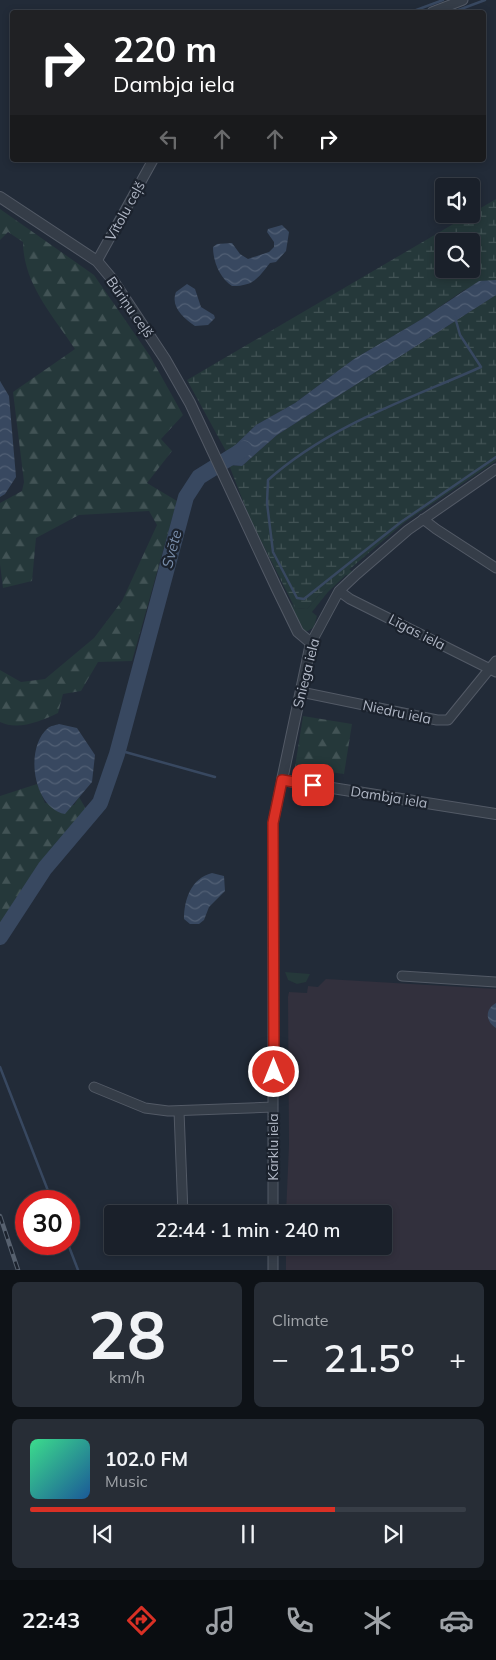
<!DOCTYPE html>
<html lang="en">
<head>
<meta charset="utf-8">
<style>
	body { margin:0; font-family:Mulish,sans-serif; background:#272d36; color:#f1f3f6; height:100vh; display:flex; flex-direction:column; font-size:19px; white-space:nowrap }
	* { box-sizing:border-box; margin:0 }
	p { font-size:16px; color:#9fa3a8 }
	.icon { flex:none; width:28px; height:28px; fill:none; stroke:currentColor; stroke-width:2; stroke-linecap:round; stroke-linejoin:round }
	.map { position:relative; height:1270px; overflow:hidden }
	.sheet { display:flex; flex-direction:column; gap:12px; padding:12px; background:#0e1217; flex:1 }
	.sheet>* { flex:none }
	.guide { position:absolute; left:10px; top:10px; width:476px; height:152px; border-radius:5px; box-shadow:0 2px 8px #0003,0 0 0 1px #383e47; background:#202124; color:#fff; overflow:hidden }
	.buttons { position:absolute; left:435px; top:178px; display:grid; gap:10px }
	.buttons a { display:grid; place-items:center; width:45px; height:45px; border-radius:5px; background:#1a202a; box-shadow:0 2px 8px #0003,0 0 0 1px #383e47; font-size:25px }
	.speed { position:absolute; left:15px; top:1190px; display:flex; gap:10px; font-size:25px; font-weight:700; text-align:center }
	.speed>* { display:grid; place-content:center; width:65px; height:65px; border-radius:50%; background:#1a202a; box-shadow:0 2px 8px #0003,0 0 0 1px #383e47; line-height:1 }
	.speed .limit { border:8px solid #d22; background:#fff; color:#111 }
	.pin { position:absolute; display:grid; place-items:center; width:42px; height:42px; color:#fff; margin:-21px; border-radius:10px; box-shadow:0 2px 8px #0006 }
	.me { position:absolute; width:55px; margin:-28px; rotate:0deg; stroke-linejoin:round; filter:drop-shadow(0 0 4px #0008) }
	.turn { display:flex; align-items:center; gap:18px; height:105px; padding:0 20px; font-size:22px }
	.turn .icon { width:65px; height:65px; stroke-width:2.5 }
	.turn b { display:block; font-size:35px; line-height:42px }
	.lanes { display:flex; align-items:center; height:48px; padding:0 20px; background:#0003; justify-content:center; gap:25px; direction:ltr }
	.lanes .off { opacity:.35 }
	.big { font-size:38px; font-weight:600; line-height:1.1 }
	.sheet .card { flex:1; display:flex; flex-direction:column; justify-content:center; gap:8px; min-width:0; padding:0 18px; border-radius:8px; background:#272d36 }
	.sheet .dial { align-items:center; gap:0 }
	.dial b { font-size:65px; line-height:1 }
	.song { display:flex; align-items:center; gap:15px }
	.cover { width:60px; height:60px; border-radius:8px; background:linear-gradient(135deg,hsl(150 70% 55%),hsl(210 70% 35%)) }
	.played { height:5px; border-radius:2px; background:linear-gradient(90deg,#d93025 70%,#383e47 70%) }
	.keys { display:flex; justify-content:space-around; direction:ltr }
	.heat { display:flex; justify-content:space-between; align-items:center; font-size:28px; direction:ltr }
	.sheet .tiles { flex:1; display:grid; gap:12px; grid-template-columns:1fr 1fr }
	.card:last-child { grid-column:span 2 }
	.trip { position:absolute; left:104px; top:1205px; width:288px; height:50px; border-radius:5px; background:#1a202a; box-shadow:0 2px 8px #0003,0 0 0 1px #383e47; font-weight:600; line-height:50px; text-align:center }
	.dock { display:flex; height:80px; justify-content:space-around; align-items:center; background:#0a0d11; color:#9fa3a8 }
	.dock .icon { width:35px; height:35px }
	.dock .on { color:#d93025 }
	.dock b { font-size:22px; color:#f1f3f6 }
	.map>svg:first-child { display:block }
	.medical { fill:#32303d }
	.grass { fill:#25383a }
	.forest { fill:url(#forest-firs) }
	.wetland { fill:url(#wetland-marsh); fill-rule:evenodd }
	.water { fill:url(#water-waves) }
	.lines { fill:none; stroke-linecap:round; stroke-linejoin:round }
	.stream { stroke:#384860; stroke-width:2.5 }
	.river { stroke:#384860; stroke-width:16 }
	.minor-casing { stroke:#535a66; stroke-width:11 }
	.tertiary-casing { stroke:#535a66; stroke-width:12 }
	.minor { stroke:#353d48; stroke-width:9 }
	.tertiary { stroke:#353d48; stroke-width:10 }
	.rail-casing { stroke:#57616f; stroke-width:4.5 }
	.rail { stroke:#1b222d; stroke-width:2.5; stroke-dasharray:8; stroke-linecap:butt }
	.route-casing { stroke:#8d1f18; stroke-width:12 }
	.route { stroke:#d93025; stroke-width:9 }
	.labels { text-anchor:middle; stroke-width:4.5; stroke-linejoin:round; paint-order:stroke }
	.street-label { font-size:14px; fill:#b0b7c5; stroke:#1b222d }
	.water-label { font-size:15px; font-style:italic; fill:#798eab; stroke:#1b222d }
</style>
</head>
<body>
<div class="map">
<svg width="496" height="1270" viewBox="0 0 496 1270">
	<defs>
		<pattern id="forest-firs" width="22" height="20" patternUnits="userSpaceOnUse" patternTransform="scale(1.25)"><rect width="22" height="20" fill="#25383a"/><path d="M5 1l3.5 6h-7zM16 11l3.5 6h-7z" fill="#425355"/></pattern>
		<pattern id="wetland-marsh" width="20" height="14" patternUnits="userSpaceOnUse" patternTransform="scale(1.25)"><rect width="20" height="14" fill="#25383a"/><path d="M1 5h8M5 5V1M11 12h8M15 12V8" fill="none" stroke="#425355"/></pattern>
		<pattern id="water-waves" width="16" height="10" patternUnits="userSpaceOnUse" patternTransform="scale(1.25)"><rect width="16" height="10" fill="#384860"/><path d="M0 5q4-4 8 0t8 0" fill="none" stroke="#526075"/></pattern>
	</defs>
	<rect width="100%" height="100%" fill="#222b38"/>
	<path class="medical" d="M326,979L496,989V1270H286V1246H382V1214H286L289,1145L288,997L289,992L307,993L308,986L318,987Z"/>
	<path class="grass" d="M349,569L353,572L348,576L346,575L328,592L312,612L317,616L314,627L308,631H304L288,602H290L295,608L307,609L318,596Z
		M285,972L310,974L306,982L297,984L288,980Z"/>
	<path class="forest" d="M0,209L94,275L150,356L183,415L161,439L172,451L147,483L177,501L132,661L98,662L81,691L63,694L58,713C41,721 18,731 0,722V670L21,682L45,679L94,638L122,601L157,525L149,511L79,515L36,538L32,581L3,588L0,564V503L22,491L24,482L13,392L75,349C53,316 23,283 23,242L8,232L0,240Z
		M303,716L352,724L344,774L295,767Z
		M37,784L45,803L74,805L79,797L86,809L63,837L0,927V796Z"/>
	<path class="wetland" d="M496,199V280L464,290L422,319L354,359L295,403L256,425L227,453L187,380ZM444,241H471V269H444Z
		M496,295V461L405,522L318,596L307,609L295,608L250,519L229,465L242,466L277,435Z"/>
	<path class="water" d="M282,225L289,232L286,251L276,262L270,263C258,278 254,286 232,286C220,278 213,262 213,247L217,244L232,243L240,254L248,259L269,252L274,247V242L267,232L268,229Z
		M496,280V295L277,435L242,466L229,465L225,457L227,453L256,425L295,403L354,359L422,319L479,281Z
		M187,284L195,289L201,307L214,315L215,318L208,325L195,326C184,318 170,307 176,292Z
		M0,381L9,396L16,477L5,494L0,497Z
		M59,724L77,728L95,755L92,782L65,814C33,808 24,748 48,728C50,726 56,725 59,724Z
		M212,873L224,876L225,891L209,907L204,920L199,924H190L184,919C184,900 191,878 212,873Z
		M496,1003V1028C485,1021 485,1009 496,1003Z"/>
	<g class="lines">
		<path class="stream" d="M411,12L443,0
			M453,12L485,0
			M455,317L460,335L481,367C407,400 330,425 268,480L267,503L273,552L297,598L304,599L401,522L496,457
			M118,750L215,777
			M0,1067L52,1201
			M68,1244L78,1270"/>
		<path class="river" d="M0,937L45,868L100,803L117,754L186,497L199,477L244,449"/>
		<g class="minor-casing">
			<path id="minor" d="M432,12L463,0
				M97,261L153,160
				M423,519L436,529L496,568
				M339,591L350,599L496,672
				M311,643L339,591L357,574L408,530L496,469
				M301,692L437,720H448L496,661
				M402,976L496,982
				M94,1087L145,1108L168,1111L273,1107
				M179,1111L183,1214
				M273,1214V823L282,780
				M273,1270V1246"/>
		</g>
		<g class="tertiary-casing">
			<path id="tertiary" d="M0,197L97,261L112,279L165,359L190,403L277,589L298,632L311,643L282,780L496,814"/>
		</g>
		<use href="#minor" class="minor"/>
		<use href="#tertiary" class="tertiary"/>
		<g class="rail-casing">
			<path id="rail" d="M0,1216L18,1270"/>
		</g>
		<use href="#rail" class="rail"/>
	</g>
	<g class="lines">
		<g class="route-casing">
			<path id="route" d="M274,1072L273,823L282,780L313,785"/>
		</g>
		<use href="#route" class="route"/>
	</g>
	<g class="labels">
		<g class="street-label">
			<text transform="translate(125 211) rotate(-61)" y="5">Vītolu ceļš</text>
			<text transform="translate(130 307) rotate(55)" y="5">Būriņu ceļš</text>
			<text transform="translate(417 632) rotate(27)" y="5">Līgas iela</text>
			<text transform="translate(306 673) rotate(-76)" y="5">Sniega iela</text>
			<text transform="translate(397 712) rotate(12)" y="5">Niedru iela</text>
			<text transform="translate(389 797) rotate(9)" y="5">Dambja iela</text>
			<text transform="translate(273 1147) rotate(-90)" y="5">Kārklu iela</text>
		</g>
		<g class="water-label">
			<text transform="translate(172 549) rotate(-75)" y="5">Svēte</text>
		</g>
	</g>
</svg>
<div class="buttons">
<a><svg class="icon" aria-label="sound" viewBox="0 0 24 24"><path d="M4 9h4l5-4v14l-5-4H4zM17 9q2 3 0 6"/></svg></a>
<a><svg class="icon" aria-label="search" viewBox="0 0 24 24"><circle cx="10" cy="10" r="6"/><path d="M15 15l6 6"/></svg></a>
</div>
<div class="speed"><div class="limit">30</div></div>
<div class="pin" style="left:313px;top:785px;background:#d93025"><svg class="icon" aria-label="arrive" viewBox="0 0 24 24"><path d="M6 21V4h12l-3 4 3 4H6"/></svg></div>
<svg class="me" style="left:274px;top:1072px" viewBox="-20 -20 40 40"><circle r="17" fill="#d93025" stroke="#fff" stroke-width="3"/><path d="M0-11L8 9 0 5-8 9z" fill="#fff"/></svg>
<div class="trip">22:44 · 1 min · 240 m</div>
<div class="guide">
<div class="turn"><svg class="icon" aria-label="right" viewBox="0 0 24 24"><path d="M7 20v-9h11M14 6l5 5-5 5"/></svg><div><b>220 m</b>Dambja iela</div></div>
<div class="lanes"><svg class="icon off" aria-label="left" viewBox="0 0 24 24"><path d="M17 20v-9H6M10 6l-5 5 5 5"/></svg><svg class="icon off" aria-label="ahead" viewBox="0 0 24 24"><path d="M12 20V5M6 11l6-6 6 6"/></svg><svg class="icon off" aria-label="ahead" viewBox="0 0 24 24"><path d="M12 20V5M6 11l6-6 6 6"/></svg><svg class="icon" aria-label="right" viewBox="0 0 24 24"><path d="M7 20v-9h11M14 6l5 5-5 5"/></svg></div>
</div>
</div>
<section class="sheet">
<div class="tiles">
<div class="card dial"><b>28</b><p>km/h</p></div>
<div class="card"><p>Climate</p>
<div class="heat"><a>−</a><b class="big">21.5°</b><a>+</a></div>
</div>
<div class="card">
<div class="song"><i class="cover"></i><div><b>102.0 FM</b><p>Music</p></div></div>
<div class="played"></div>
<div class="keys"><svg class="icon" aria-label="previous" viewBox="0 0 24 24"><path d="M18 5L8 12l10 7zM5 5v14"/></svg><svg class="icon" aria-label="pause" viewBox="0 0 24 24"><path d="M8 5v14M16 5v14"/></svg><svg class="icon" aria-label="next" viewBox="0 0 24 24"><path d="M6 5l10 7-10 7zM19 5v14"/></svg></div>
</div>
</div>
</section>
<nav class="dock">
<b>22:43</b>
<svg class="icon on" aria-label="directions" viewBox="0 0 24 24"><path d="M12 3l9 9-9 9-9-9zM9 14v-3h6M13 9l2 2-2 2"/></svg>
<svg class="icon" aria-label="music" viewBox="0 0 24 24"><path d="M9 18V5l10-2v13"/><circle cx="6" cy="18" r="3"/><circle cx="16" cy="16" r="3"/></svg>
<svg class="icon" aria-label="phone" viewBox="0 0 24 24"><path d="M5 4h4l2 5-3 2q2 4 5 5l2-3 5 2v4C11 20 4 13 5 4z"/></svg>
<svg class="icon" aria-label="climate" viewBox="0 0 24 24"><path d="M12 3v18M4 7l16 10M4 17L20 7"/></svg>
<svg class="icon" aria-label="car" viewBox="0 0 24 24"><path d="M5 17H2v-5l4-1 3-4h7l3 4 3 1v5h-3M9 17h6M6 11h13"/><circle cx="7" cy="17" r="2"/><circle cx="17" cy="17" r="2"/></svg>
</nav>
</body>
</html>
